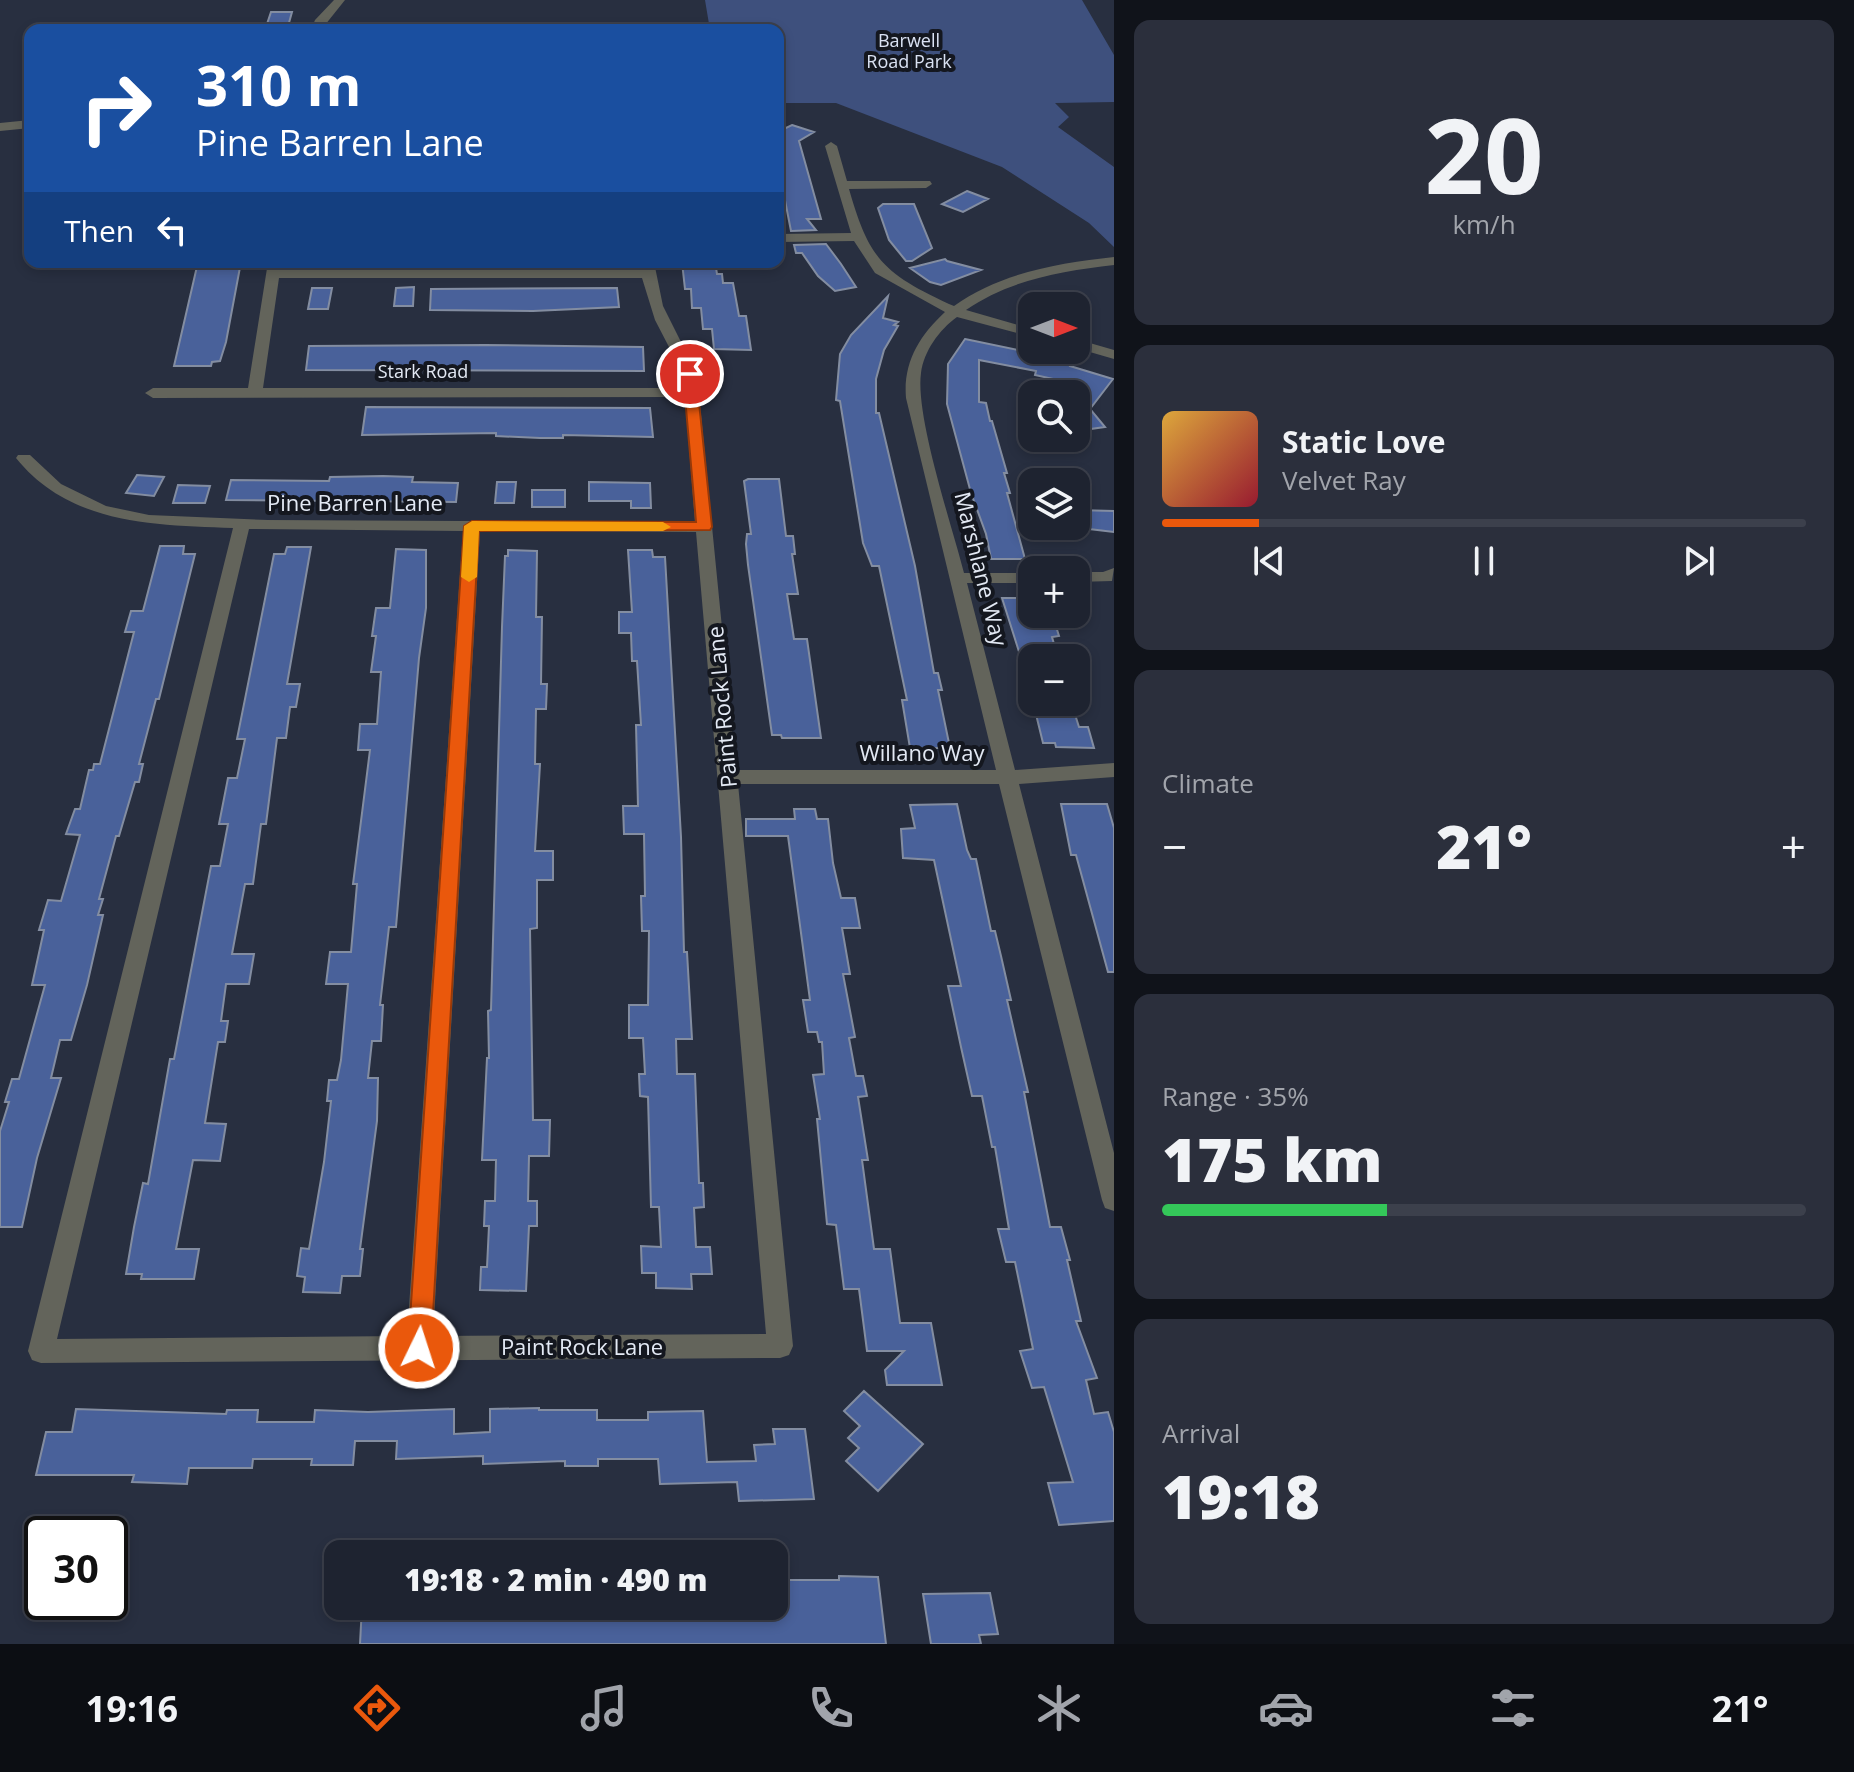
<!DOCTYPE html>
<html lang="en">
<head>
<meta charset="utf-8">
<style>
	body { margin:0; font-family:"Open Sans",sans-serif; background:#2b2f3c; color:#f1f3f6; height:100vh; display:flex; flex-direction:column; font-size:30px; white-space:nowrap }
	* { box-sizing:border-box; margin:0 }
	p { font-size:26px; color:#a1a4ab }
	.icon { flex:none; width:44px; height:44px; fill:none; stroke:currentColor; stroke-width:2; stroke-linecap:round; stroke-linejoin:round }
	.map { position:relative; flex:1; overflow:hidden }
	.drawer { display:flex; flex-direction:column; gap:20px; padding:20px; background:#10131a; width:740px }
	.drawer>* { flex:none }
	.hud { position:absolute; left:24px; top:24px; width:760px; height:244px; border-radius:16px; box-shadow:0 4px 12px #0003,0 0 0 2px #3c404c; background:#1a4fa0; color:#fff; overflow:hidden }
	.needle { width:52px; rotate:90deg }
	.controls { position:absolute; left:1018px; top:292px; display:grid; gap:16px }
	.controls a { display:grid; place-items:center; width:72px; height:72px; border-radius:16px; background:#1e2330; box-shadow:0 4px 12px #0003,0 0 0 2px #3c404c; font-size:40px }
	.speed { position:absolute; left:24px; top:1516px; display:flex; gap:16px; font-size:40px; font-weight:700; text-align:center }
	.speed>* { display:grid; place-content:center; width:104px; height:104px; border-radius:50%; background:#1e2330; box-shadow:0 4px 12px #0003,0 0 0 2px #3c404c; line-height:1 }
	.speed .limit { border:4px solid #111; border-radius:12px; background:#fff; color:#111 }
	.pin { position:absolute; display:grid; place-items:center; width:68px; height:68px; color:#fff; margin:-34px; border:4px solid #fff; border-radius:50%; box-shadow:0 2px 8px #0007 }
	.me { position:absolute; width:88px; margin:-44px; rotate:4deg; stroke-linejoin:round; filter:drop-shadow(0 0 6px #0008) }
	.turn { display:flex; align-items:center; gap:28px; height:168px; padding:0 40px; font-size:36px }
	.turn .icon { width:104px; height:104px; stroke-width:2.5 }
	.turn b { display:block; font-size:56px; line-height:68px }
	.then { display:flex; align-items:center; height:76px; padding:0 40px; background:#0003; gap:16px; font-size:30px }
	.big { font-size:60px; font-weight:800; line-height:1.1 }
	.drawer .card { flex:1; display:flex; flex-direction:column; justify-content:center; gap:12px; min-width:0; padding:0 28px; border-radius:16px; background:#2b2f3c }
	.drawer .dial { align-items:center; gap:0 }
	.dial b { font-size:104px; line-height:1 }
	.song { display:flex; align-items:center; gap:24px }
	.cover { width:96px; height:96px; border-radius:12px; background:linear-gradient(135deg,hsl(40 70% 55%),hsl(350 70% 35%)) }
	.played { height:8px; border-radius:4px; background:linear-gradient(90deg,#ea580c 15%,#3c404c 15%) }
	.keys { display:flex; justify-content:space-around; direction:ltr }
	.heat { display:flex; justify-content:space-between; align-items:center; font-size:44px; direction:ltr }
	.charge { height:12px; border-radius:6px; background:linear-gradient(90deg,#34c759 35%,#3c404c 0) }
	.trip { position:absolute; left:324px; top:1540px; width:464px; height:80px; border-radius:16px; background:#1e2330; box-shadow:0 4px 12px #0003,0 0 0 2px #3c404c; font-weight:800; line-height:80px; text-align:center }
	.tabs { display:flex; height:128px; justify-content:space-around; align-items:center; background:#0c0e13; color:#a1a4ab }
	.tabs .icon { width:56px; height:56px }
	.tabs .current { color:#ea580c }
	.tabs b { font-size:36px; color:#f1f3f6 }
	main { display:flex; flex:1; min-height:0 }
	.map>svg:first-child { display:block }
	.green { fill:#3e507d }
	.building { fill:#49619a; stroke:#838da1; stroke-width:2 }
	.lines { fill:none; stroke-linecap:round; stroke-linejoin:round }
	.minor { fill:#63645b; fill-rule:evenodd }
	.route { fill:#ea580c; stroke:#983908; stroke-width:2 }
	.slow { fill:#f59e0b }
	.labels { text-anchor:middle; stroke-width:8; stroke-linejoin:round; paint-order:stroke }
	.far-park-label { font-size:18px; fill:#dae2f3; stroke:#14171f }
	.far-street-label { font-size:18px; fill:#e3e9f4; stroke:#14171f }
	.street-label { font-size:22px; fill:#e3e9f4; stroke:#14171f }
</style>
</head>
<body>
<main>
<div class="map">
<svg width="1114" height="1644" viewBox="0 0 1114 1644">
	<rect width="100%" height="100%" fill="#282f40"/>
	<path class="green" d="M705,0H1082L1114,55V102L1055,103L1069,117L1058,127L1114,167V247L1089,223L1002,167L836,103H778V30H710Z"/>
	<path class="building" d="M271,12H292L287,30H265Z
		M792,125L814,132L799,141L821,219H807L816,230L791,231L782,185H778V126L786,128Z
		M967,191L988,199L963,212L942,204Z
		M883,204H914L932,248L912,261H906L889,240L878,208Z
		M826,244L841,264L856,287L835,291L818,276L802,253H796L794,245Z
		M945,259L947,261L981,270L941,285L930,282L910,268Z
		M198,262H241L226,342L220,361L212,362L211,366H174Z
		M682,262H715L717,274H722L723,283H733L739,316H746L751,350L714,349L712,329H703L701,308H692L691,289H685Z
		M414,287L413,306H394L396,288Z
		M312,288H332L328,309H308Z
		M617,288L619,307L533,311L430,310L431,289Z
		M888,296L883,318L898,322L894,325L898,326L884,350L876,379V413H879L915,566L934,673H938L942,690H938L950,748H910L902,700H907L879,566H872L863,543L840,401L836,400L840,354L851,335Z
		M965,339L1061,359L1071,363L1070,366L1113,379L1090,409L1105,427L1076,431V384L1035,375L1036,371L979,360V402L986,403L990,421H992L1007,473H1004L1010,493H1007L1025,559H991L986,534L971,493L947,404L948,364Z
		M485,345L643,347L644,371L306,370L309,346Z
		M366,407L650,408L653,437L563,435V438H540L496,436V433L362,435Z
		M137,475L164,477L154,496L126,493Z
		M383,476L413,477L412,482L458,483L456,502L226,500L231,480L329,481L330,477Z
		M748,479H779L786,536H793L795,554H792L798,594H787L794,639H807L821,738H782L781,735H772L748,565L746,544L747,534H751L744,481Z
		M497,482H516L514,503H495Z
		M589,482L650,483L651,508H631V501H589Z
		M178,485L210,486L205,503H173Z
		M532,490H565V507H532Z
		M1076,510L1114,511V532L1081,528Z
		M160,546H184L183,554H195L159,699H156L139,764H143L139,782H135L119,836H116L99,899H103L98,915H103L87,985L71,1040H60L51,1078H61L37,1158L22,1227H0V1131L9,1102H5L12,1079H19L45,985H32L44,930H39L48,900L61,901L80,835L66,834L75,809H80L89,770H93L94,764H100L134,632H125L131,611H143Z
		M287,547H311L287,684H300L296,707H290L286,738H277L266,824H261L253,884H245L232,954H254L249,984H226L221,1021H228L225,1042H218L205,1123L226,1124L220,1161L193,1160L176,1249H199L194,1279H141L142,1274H126L134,1227L143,1183L148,1184L170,1059H174L211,866H220L228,824H219L228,778H237L245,739H237L274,554H285Z
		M396,549L426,550V608L419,658L396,927H389L380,1005H383L381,1041H372L368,1078H378L377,1121L360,1249H363L360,1276H342L340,1293L303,1292L305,1277L297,1276L301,1248L309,1249L324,1162L331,1101H327L329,1080H337L341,1060L348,984H326L330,952H351L357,884H353L370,750H358L360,724H377L381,672H371L376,636H372L376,608H390Z
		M508,550L537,551L536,617H542L541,684H547L546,709H536L535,764H540L535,851H553V880H537V928L530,929L533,1120H550L549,1156H529L528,1201H537V1226H529L526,1291L480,1290L481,1267H487L489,1226H484L485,1201H495L496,1160H482L487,1058H489L488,1011L491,1010L502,627L505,556H508Z
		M628,550H652L653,557H665L681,837L684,952H687L692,1039H676L677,1074H695L699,1183H703L704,1207L694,1208L696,1247H710L712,1274H691L692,1289L656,1288V1273H642L641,1246L661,1247L659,1207H651L648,1097L640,1096L639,1074H645L643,1038H629V1005H648L649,931H642L641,896H645L644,834H624L623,806H638L636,725H641L637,661H632L631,633H619V612H632Z
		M1002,598H1032V614H1052L1059,636L1052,637L1058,658H1021Z
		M1033,702H1071L1079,727H1088L1094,748L1056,747L1055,743H1043Z
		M957,804L967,850L971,859H976L991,931H995L1001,956L1011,1000H1007L1028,1092H1024L1050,1227H1061L1070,1260H1067L1081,1321H1076L1097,1378L1086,1380L1094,1414L1108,1412L1114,1432V1521L1059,1525L1048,1483L1073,1482L1044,1387L1032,1388L1020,1351L1033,1349L1015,1262H1006L998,1229H1009L995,1147H992L982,1096H972L961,1047L948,986H961L934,860L903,858L901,829L915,828L910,805Z
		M1061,804H1107L1114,828V972H1108L1076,855H1071Z
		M794,809H815L817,819H828L833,863L841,898H855L860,928H842L850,974H843L855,1037L849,1038L856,1076H863L867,1096L858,1097L868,1160H862L874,1249H890L900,1323H931L942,1385H887L885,1370L904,1351H867L859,1289H844L836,1225L827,1224L817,1119H820L813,1075L824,1074L822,1042H819L817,1032H808L803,1000H810L788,836H746V819H795Z
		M864,1391L923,1444L878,1491L846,1461L859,1448L848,1438L860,1426L844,1411Z
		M539,1408V1410H597V1420H648V1412L703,1411L707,1462L756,1461L754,1445L775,1444L773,1429H805L814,1499L739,1501L737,1482L660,1484L658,1459H598V1466H565V1461L483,1464V1456L396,1459L397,1441H355L353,1465H311L312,1459H253L252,1468H189L187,1484L132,1482L134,1475H36L46,1432H72L76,1409L226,1414L227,1410H258L257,1422H314L315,1410L368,1412L454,1409V1434L490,1432V1409Z
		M839,1576L878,1577L886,1644H360L362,1606H774V1580H839Z
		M990,1593L998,1634L979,1635L981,1644H931L923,1594Z"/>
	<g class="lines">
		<path class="minor" d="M334,0H345L321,30H311L315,20Z
			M30,120V128L0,131V123Z
			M831,142L837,146L847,181H930L932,184L926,188L849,189C869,259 883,273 949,304L954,306C1000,273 1058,263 1114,257V265C1062,271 1009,280 966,310L1032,329V337L957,317C939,330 924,351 921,373C915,416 952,526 964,573H1032V583H967L1015,770L1114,763V777L1019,784L1114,1153V1211L1105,1208L1102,1200L999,784H738L793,1346L789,1355L780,1358L41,1363L32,1360L28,1351L233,528C154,525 70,525 16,458L18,455H30L61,484L106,506L149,515L268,520L695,522L685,397L153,398L145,393L153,388H248L268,262H282L281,270H641L640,262H654L663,306L697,374L736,770H996L906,398C903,363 919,336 945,312L875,273L854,241L778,242V234L851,233L825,146ZM279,278H642L655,320L683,374L684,388H263ZM249,529L463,531L407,1336L57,1339ZM480,531L696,532L766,1334L433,1336Z
			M1076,339L1114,350V359L1076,348Z
			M1114,568L1112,581L1076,582V572H1103Z"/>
	</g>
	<path class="route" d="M690,370L696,374L712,527L710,530L479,531L431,1348L428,1356L419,1359L411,1356L408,1348L464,526L472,521L696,522L683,374Z"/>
	<path class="slow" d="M472,521L663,522L671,527L663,531H479L477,577L469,582L461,577L464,526Z"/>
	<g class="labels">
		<g class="far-park-label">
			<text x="909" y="47">Barwell<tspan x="909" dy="21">Road Park</tspan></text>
		</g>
		<g class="far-street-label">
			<text x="423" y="378">Stark Road</text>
		</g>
		<g class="street-label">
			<text x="355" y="511">Pine Barren Lane</text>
			<text transform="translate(981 569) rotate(76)" y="8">Marshlane Way</text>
			<text transform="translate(722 707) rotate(-95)" y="8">Paint Rock Lane</text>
			<text x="922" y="761">Willano Way</text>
			<text x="582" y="1355">Paint Rock Lane</text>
		</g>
	</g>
</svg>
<div class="controls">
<a><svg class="needle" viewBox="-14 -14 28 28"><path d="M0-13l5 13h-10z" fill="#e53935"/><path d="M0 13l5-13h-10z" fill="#a1a4ab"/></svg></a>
<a><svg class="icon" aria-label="search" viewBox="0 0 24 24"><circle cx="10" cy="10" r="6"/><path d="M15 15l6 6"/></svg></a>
<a><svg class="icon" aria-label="layers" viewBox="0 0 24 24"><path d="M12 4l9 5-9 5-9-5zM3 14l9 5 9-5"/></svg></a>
<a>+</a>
<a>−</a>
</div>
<div class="speed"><div class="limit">30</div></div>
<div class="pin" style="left:690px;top:374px;background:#d93025"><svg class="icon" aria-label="arrive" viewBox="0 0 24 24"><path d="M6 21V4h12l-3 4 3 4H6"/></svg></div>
<svg class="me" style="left:419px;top:1348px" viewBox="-20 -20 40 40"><circle r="17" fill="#ea580c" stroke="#fff" stroke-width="3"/><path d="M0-11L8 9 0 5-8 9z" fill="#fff"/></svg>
<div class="trip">19:18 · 2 min · 490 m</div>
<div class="hud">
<div class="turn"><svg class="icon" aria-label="right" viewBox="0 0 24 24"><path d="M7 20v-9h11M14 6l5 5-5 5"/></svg><div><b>310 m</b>Pine Barren Lane</div></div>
<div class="then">Then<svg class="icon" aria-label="left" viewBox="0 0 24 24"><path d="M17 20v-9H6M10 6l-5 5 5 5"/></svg></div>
</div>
</div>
<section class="drawer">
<div class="card dial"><b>20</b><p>km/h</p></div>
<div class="card">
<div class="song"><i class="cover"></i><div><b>Static Love</b><p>Velvet Ray</p></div></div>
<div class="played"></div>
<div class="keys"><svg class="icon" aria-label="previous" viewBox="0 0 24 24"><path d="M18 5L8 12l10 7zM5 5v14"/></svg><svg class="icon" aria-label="pause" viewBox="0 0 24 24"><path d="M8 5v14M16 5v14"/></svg><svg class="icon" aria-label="next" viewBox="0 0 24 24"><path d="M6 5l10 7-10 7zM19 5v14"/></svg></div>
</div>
<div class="card"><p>Climate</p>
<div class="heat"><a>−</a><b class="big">21°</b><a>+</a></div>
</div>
<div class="card"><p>Range · 35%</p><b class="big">175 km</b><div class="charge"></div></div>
<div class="card"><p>Arrival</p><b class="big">19:18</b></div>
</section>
</main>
<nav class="tabs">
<b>19:16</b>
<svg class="icon current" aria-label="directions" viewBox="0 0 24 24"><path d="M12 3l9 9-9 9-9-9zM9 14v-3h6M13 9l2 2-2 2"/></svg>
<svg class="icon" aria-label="music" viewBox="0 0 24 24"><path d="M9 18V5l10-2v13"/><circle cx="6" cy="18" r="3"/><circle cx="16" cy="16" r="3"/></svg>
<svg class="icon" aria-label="phone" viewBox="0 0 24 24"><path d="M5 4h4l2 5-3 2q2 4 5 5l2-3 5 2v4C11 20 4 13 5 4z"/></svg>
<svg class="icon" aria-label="climate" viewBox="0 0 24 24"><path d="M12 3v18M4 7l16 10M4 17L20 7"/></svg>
<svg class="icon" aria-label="car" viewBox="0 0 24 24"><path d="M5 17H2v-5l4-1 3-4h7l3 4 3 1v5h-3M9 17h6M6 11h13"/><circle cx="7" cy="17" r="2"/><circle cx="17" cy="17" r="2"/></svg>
<svg class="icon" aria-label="filters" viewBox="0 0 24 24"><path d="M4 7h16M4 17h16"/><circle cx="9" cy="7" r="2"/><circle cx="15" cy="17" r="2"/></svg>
<b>21°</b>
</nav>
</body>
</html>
